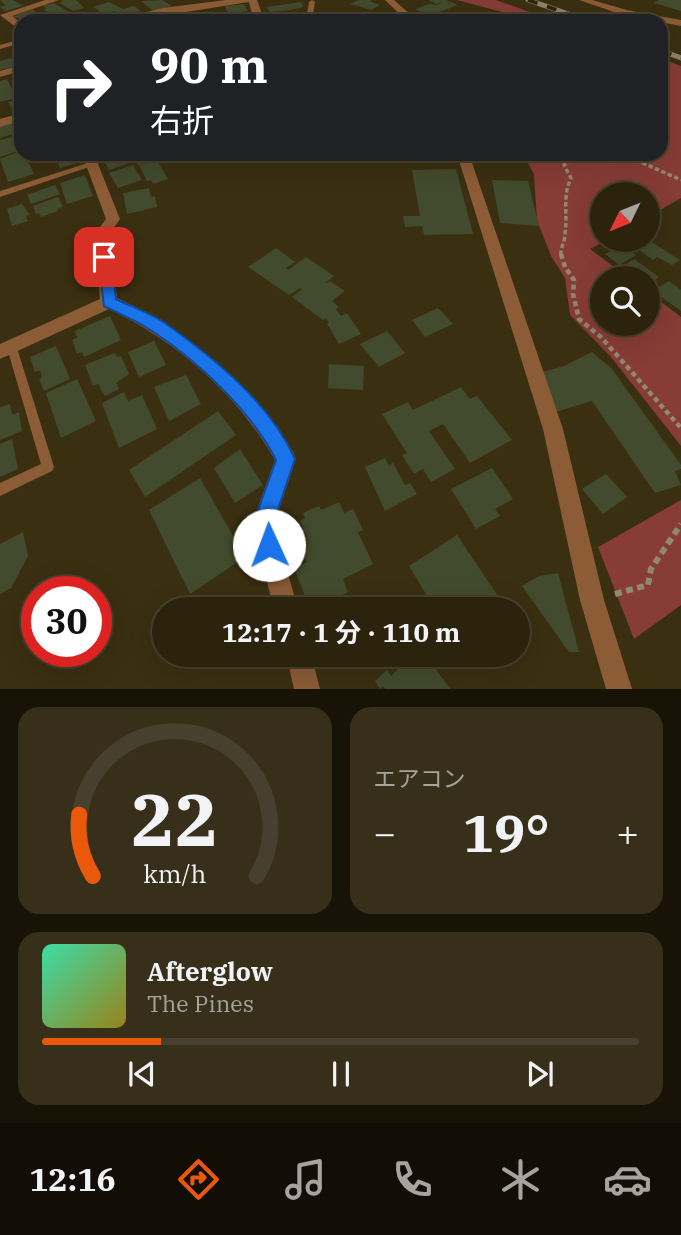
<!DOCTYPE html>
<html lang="ja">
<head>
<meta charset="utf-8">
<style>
	body { margin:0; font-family:"IBM Plex Serif","Noto Sans JP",serif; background:#382f1b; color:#f1f3f6; height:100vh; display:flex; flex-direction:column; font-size:26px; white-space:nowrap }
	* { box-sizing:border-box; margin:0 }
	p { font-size:23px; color:#a6a49d }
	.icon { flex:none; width:38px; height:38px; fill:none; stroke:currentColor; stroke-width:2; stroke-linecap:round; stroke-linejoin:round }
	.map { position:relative; height:689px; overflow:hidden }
	.drawer { display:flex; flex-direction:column; gap:18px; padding:18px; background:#181307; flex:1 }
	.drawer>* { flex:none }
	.guide { position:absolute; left:14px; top:14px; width:654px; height:147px; border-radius:21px; box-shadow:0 7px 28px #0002,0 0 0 2px #48402e; background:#202124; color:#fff; overflow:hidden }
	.needle { width:46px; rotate:227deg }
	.buttons { position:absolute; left:590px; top:182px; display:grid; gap:14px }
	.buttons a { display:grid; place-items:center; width:70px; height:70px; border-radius:50%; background:#2c230d; box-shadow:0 7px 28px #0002,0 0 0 2px #48402e; font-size:35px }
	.speed { position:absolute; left:21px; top:576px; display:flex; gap:14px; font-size:35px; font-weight:700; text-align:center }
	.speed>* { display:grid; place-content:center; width:91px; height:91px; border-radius:50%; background:#2c230d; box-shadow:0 7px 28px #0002,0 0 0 2px #48402e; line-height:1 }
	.speed .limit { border:10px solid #d22; background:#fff; color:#111 }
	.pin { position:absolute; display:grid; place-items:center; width:60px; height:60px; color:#fff; margin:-30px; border-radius:14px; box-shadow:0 4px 10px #0006 }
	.me { position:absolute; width:77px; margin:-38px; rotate:358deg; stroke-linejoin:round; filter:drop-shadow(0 0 5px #0008) }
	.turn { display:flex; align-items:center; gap:24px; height:147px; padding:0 21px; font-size:32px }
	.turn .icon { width:91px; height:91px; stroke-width:2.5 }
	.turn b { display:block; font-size:49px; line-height:60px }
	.big { font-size:52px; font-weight:700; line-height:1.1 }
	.drawer .widget { flex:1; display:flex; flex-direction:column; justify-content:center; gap:10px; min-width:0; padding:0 24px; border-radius:21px; background:#382f1b }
	.drawer .dial { align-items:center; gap:0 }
	.dial svg { height:182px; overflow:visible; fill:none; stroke:#48402e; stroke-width:7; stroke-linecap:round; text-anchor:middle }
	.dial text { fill:#f1f3f6; stroke:none }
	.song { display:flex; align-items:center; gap:21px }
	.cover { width:84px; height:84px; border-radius:10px; background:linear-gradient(135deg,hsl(160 70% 55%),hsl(50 70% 35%)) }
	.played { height:7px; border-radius:4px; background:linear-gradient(90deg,#ea580c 20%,#48402e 20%) }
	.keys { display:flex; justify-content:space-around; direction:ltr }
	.heat { display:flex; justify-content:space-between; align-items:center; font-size:38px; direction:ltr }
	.drawer .tiles { flex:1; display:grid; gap:18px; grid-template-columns:1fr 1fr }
	.widget:last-child { grid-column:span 2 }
	.trip { position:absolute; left:152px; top:597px; width:378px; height:70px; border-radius:35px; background:#2c230d; box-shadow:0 7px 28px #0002,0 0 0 2px #48402e; font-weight:700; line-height:70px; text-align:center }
	.menu { display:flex; height:112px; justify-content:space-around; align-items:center; background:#120e05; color:#a6a49d }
	.menu .icon { width:49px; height:49px }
	.menu .active { color:#ea580c }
	.menu b { font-size:32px; color:#f1f3f6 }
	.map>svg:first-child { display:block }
	.green { fill:#873c36 }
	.building { fill:#434b2e }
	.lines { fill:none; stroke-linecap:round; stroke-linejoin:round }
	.path-far2 { stroke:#908870; stroke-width:3.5; stroke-dasharray:4.5 2.5; stroke-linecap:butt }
	.path-far1 { stroke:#908870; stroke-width:4.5; stroke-dasharray:5 3.5; stroke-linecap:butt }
	.path { stroke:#908870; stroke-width:6; stroke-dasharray:7 4.5; stroke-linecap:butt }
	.service { fill:#8c5c36; fill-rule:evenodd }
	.minor { fill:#8c5c36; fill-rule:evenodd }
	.tertiary { fill:#8c5c36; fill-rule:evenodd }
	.rail-casing { stroke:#8a826a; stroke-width:5 }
	.rail { stroke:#302507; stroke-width:3.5; stroke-dasharray:10; stroke-linecap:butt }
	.route { fill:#1a73e8; stroke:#114b97; stroke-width:2 }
</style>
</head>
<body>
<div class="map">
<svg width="681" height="689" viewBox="0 0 681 689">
	<rect width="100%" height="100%" fill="#3a2f11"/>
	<path class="green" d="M457,0H496L555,21H504L514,15Z
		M662,59L681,66V198L648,217V194H602V240H607L590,249L629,278H602V324H648V292L681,317V446L611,357L570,315L565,278L551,256L537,220L534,174L523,154H662Z
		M681,500V605L634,639L598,547Z"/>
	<path class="building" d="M0,0H13L23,6L6,11L0,7L5,5Z
		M63,0H76L84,8L73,11L60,3Z
		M162,0L172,6L153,11L141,1Z
		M358,0H372L370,1L380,5L371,10L350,4Z
		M429,0H446L458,5L429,16L415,9L430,4L436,5L444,2L436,4Z
		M659,0H681V11L654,3Z
		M109,2L123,9L134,6L141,11L122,16L115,11L104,14L93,7Z
		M301,2L303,7L290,10L269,12L267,7Z
		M54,3L69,12L53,16L44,10L46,8L43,6Z
		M244,4L248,11L228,14L225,6Z
		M32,9L44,17L47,16L53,21H18L23,19L12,17Z
		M249,12L251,16L246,17L248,21H226V15Z
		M295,13L297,21H273L272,17Z
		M160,14L169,15L176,18L150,21L146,16Z
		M11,58L16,66L0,70V61Z
		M7,79L16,98L0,102V81Z
		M21,99V111L14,113L8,102Z
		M15,122L19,132L0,138V126Z
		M21,135V150L0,157V140Z
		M21,151V154H36L26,157L34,174L8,182L0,159Z
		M54,154H81L84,161L60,168Z
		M105,154H124L129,163L109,170L101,155Z
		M132,154H158L160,158L138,165Z
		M157,160L168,179L153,184L151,180L147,181L139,165Z
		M133,165L142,180L118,188L109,173Z
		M456,169L473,234L424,235L422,226L405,227L403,216H420L412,170Z
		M85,175L93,196L67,204L60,183Z
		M492,180L528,181L539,226L500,223Z
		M55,185L60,194L31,204L27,195Z
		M149,188L151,197L155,196L157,207L127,214L123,193Z
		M58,197L63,207L57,209L58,211L41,217L39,213L36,214L33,206Z
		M22,204L30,215L26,216L28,221L12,226L7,209Z
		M631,240H641L646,243L650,241L680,260L672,265L657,257L653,260L628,242Z
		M622,245L636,255L619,265L605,254Z
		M276,248L295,262L286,268L288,270L306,257L334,276L324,284L330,281L345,291L332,301L339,307L336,309L341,316L347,313L361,334L339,344L327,324L329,323L326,318L323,320L292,297L302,289L300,288L289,295L248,267Z
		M634,259L659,277L648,285V278H636L621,267Z
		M669,281L681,290V311L653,291Z
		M438,308L453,324L425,337L412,320Z
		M110,316L121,340L84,357L82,352L77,354L72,340L77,338L75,331Z
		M387,331L405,353L379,367L360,344Z
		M154,341L166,365L139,377L128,352Z
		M56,346L70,379L44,391L39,379L42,377L40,370L35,372L30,357Z
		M592,352L612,369L681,465V469L675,471L681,485L655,493L592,401L555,412L543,372L564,366Z
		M115,353L117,357L121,356L129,374L116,383L119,389L105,396L98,384L93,386L85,365Z
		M329,364L364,366L363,390L328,388Z
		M186,375L201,404L169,421L154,387Z
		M77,379L96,421L61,438L46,393Z
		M461,387L470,399L477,396L512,440L470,463L443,424L429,431L455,469L431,482L423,469L414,474L402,455L407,453L382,414L408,402L413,410Z
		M124,392L128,401L142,395L157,429L119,448L102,403Z
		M10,404L12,415L19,412L22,431L0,440V407Z
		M218,411L236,435L145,497L129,470Z
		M12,439L18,469L0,477V444Z
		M240,449L263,485L235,503L214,468Z
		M385,458L389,465L393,463L405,485L410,483L417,494L385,511L365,467Z
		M492,468L513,499L495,509L500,516L476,529L451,489Z
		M606,474L627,497L603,514L582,489Z
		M200,478L245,557L190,594L149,510Z
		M339,502L344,513L353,509L363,530L358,532L373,564L343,579L348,592L315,609H310L294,568L307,562L299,542L307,537L300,521L305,518L303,513L319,506L321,510Z
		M23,532L28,556L11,588L0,594V544Z
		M457,535L498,596L478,609H435L409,566Z
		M558,573L579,652H569L522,586L539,576Z
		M413,654H425L450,689H385L383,686L380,689L375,681L387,670L391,676Z"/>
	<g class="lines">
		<path class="path-far2" d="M623,154L681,180
			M561,255C560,248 565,242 565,234C568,214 562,197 571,178L564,165L581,154"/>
		<path class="path-far1" d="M561,254L565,267L574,280L573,294L579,319L601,337L681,428"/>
		<path class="path" d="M615,594L648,585L651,569L681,524"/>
		<path class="service" d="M312,0L315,2L312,21H306L309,2Z
			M21,39V43L0,49V45Z
			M88,163H94L95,165L0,197V191Z
			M12,344L16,345L17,348L54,467L52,471L0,496V483L41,464L7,348L8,345Z"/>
		<path class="minor" d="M45,0H59L12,16L21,23V31L0,15Z
			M226,0H257L262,14L258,21H248L252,14L249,2L129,21H111L163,8Z
			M385,0H394L418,21H407Z
			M21,65V71L0,77V71Z
			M21,113V121L0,127V119Z
			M82,154H94L120,219L109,235L117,298C190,333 250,383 293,452L296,459L274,524L298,609H274L252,524L275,460C237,394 178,342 109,309L0,359V344L100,299L95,234L106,219Z
			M457,154H469L563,429L604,600L632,689H606L580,600L543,429Z
			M286,654H311L320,689H294Z"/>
		<path class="tertiary" d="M579,0H592L627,10L681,20V26L623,15Z"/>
		<g class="rail-casing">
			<path id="rail" d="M528,0L589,21
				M662,51L681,58"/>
		</g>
		<use href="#rail" class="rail"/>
	</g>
	<path class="route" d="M104,252L111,257L116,299C132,307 150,313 165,323C214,358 270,403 295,459L273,524L279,545L276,552L269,555L262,552L253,524L276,460C251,411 198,361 152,331C137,321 120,314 104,306L98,257Z"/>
</svg>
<div class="buttons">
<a><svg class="needle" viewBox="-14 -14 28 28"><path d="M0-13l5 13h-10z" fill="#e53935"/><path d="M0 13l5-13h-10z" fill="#a6a49d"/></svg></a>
<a><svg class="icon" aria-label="search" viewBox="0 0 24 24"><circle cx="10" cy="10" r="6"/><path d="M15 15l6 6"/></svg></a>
</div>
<div class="speed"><div class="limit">30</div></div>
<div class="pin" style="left:104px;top:257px;background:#d93025"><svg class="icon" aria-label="arrive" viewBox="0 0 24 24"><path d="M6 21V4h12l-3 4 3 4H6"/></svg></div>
<svg class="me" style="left:269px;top:545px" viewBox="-20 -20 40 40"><circle r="19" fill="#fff"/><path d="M0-13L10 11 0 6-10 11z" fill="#1a73e8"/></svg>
<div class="trip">12:17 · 1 分 · 110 m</div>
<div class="guide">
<div class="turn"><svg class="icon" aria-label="right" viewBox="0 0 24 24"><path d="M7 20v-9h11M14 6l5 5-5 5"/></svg><div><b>90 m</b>右折</div></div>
</div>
</div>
<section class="drawer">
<div class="tiles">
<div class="widget dial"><svg viewBox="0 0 100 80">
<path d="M14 69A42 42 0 1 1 86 69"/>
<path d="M14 69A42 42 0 0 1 8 42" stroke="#ea580c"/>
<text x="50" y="56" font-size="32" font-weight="700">22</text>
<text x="50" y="72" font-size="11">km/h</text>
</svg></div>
<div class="widget"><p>エアコン</p>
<div class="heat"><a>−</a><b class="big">19°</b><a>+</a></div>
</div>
<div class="widget">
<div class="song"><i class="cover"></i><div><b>Afterglow</b><p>The Pines</p></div></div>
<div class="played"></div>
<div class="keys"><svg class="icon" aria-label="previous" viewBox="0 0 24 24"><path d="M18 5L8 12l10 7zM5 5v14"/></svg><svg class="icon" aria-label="pause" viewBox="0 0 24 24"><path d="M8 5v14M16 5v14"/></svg><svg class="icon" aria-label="next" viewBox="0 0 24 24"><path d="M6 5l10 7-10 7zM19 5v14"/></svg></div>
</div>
</div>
</section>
<nav class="menu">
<b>12:16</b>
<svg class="icon active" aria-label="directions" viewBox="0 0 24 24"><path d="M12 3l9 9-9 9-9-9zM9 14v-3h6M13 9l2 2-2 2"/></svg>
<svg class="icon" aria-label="music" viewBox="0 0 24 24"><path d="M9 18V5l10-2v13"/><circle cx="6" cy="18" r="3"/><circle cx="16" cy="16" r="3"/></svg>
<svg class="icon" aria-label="phone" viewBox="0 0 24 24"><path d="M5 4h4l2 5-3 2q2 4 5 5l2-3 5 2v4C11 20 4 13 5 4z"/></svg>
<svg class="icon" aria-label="climate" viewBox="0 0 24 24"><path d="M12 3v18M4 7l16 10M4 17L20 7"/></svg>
<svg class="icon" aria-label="car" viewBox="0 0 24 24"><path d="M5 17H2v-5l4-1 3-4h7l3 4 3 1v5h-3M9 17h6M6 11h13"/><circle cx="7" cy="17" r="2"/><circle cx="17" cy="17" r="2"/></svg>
</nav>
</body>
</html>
